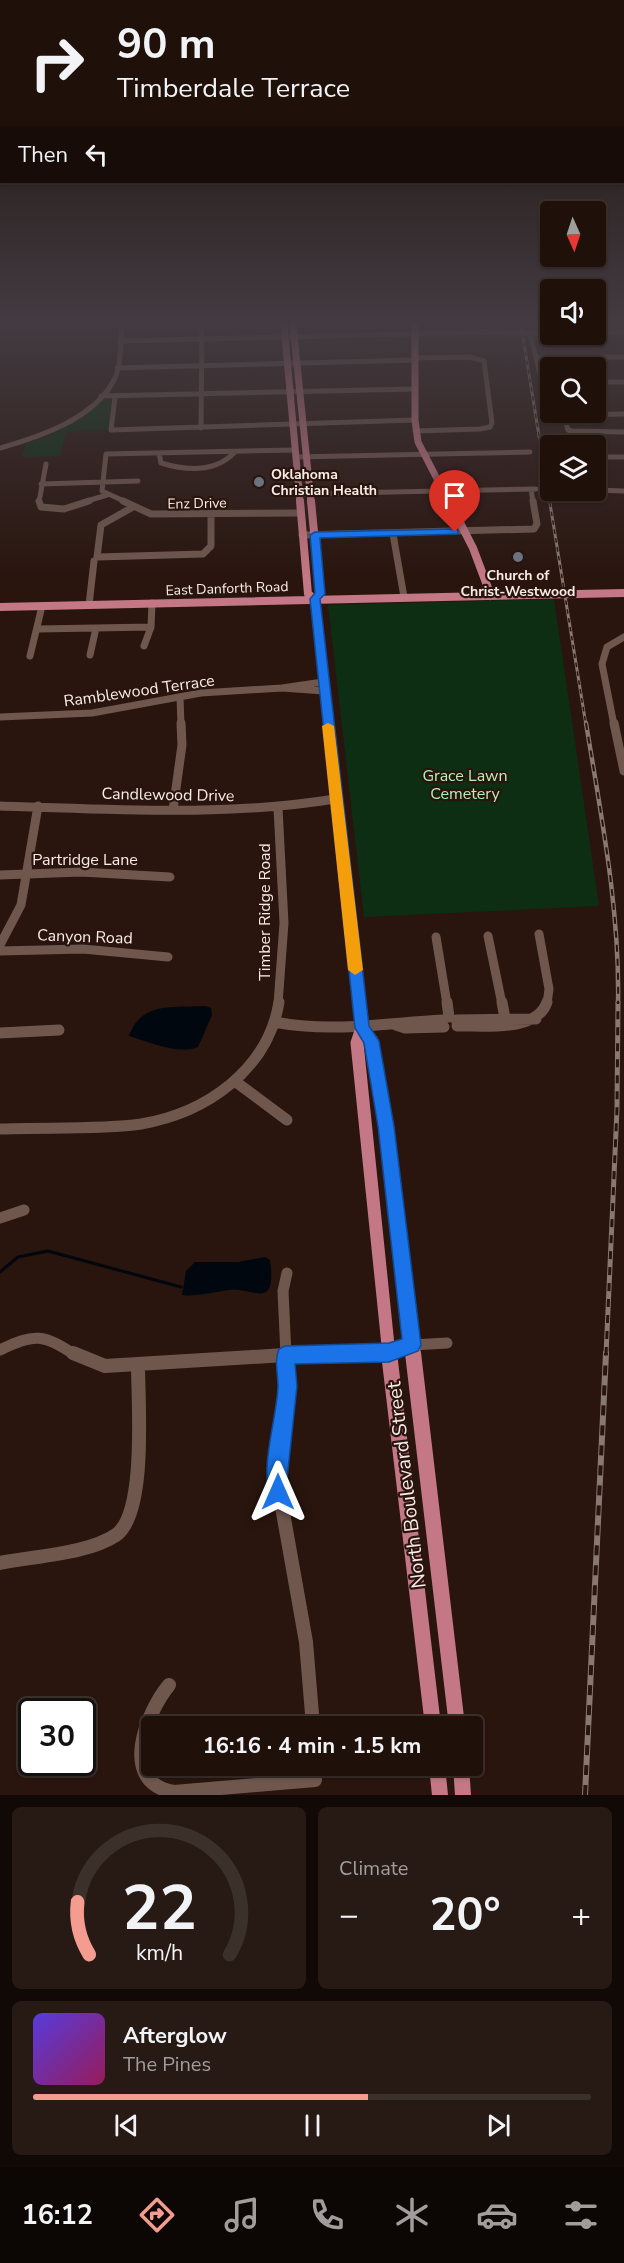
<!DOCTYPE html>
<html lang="en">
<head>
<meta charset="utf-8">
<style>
	body { margin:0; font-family:"Nunito Sans",sans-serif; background:#271913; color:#f1f3f6; height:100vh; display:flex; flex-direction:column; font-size:22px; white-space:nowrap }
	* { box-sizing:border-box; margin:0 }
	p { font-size:20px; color:#a19d9c }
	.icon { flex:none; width:33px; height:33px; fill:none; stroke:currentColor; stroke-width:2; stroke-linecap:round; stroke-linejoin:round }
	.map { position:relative; height:1795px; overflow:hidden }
	.drawer { display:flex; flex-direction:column; gap:12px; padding:12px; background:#110906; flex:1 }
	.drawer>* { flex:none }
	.guide { position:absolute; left:0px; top:0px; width:624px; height:183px; box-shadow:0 2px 4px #0004,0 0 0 2px #3c302b; background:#1f100a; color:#f1f3f6; overflow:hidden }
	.needle { width:39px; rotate:177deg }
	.controls { position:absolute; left:540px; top:201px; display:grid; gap:12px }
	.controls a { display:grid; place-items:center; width:66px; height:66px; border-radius:6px; background:#1f100a; box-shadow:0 2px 4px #0004,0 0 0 2px #3c302b; font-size:30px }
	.speed { position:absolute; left:18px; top:1698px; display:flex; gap:12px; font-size:30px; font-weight:700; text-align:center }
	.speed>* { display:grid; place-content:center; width:78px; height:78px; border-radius:50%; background:#1f100a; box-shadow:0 2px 4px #0004,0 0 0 2px #3c302b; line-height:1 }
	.speed .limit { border:3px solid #111; border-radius:9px; background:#fff; color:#111 }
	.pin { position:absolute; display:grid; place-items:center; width:51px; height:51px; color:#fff; margin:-62px -26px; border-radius:50% 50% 50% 0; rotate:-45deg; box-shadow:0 0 6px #0007 }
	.pin .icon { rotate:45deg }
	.me { position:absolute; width:66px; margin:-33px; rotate:0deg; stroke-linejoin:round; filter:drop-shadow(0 0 4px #0008) }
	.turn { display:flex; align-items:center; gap:21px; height:126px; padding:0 18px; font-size:27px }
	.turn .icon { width:78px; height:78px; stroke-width:2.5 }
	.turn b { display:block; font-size:42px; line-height:51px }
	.then { display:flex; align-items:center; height:57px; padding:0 18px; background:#0003; gap:12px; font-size:22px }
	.big { font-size:45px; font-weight:700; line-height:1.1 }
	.drawer .widget { flex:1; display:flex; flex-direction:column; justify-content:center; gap:9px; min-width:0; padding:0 21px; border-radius:9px; background:#271913 }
	.drawer .dial { align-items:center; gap:0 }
	.dial svg { height:156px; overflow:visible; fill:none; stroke:#3c302b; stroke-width:7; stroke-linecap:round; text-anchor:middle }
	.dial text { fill:#f1f3f6; stroke:none }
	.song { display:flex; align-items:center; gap:18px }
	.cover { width:72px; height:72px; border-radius:9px; background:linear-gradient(135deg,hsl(250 70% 55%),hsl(330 70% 35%)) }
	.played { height:6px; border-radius:3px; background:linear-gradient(90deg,#f59c91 60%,#3c302b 60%) }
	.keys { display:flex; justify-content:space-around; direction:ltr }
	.heat { display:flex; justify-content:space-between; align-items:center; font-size:33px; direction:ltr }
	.drawer .tiles { flex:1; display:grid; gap:12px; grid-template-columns:1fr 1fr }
	.widget:last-child { grid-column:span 2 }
	.trip { position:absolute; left:141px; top:1716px; width:342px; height:60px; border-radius:6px; background:#1f100a; box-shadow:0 2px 4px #0004,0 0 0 2px #3c302b; font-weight:700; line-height:60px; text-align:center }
	.menu { display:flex; height:96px; justify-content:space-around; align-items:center; background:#0c0604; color:#a19d9c }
	.menu .icon { width:42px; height:42px }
	.menu .active { color:#f59c91 }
	.menu b { font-size:27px; color:#f1f3f6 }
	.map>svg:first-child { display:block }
	.green { fill:#0d2e12 }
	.water { fill:#00070e }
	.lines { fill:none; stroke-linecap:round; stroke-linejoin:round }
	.stream { stroke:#00070e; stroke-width:3 }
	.minor-far4 { stroke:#6f574e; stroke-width:5 }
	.minor-far3 { stroke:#6f574e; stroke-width:7 }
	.minor-far2 { stroke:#6f574e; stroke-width:9 }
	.minor-far1 { stroke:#6f574e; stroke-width:11 }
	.minor { stroke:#6f574e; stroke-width:14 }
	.major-far4 { stroke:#c47784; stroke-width:7 }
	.major-far3 { stroke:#c47784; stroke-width:8 }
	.major-far2 { stroke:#c47784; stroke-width:10 }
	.major-far1 { stroke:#c47784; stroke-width:13 }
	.major { stroke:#c47784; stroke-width:16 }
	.rail-far3-casing { stroke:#897871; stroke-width:3 }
	.rail-far2-casing { stroke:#897871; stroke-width:4.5 }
	.rail-far1-casing { stroke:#897871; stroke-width:5 }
	.rail-casing { stroke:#897871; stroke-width:6 }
	.rail-far3 { stroke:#29150e; stroke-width:1.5; stroke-dasharray:4.5; stroke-linecap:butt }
	.rail-far2 { stroke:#29150e; stroke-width:2; stroke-dasharray:7; stroke-linecap:butt }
	.rail-far1 { stroke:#29150e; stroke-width:3; stroke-dasharray:8; stroke-linecap:butt }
	.rail { stroke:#29150e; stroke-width:4; stroke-dasharray:10; stroke-linecap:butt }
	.route { fill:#1a73e8; stroke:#114b97; stroke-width:1.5 }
	.slow { fill:#f59e0b }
	.worship-dot { fill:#6b7280; stroke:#29150e; stroke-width:2 }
	.labels { text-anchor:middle; stroke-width:4.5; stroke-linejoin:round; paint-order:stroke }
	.far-poi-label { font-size:14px; font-weight:bold; fill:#faebe6; stroke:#29150e; text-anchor:start }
	.far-street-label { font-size:14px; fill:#faebe6; stroke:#29150e }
	.street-label { font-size:16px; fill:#faebe6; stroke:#29150e }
	.park-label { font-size:16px; fill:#b1f2b5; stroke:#29150e }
	.near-street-label { font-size:20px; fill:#faebe6; stroke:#29150e }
</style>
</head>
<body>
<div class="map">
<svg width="624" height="1795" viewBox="0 0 624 1795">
	<rect width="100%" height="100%" fill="#29150e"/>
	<path class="green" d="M103,399L113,401L109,430L66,432L60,456L22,457L26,444L59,431Z
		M554,599L599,906L364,917L328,605Z"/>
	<path class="water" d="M205,1006L211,1008L212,1015L198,1047C178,1055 149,1042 129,1036C141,1001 174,1008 205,1006Z
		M265,1257L270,1260C278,1314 250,1285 228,1290C217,1292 192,1297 182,1295L186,1271L195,1262H238Z"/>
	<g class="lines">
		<path class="stream" d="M0,1272L18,1257L48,1251L181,1287"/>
		<path class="minor-far4" d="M596,333L624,332
			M530,334L542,382L550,383
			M120,341L484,332L550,334
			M414,358L470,357L484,361L492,423L490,427L480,429L415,431
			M537,358L624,357
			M117,368L414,360
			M596,382H624
			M101,396L415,389
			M115,397L111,430L415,420
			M624,414L576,415L565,420L568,430L572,431L624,432
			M201,428L202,325
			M0,448C39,437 94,419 114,380C122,364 120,343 122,325
			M159,453L161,463C187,471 215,473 235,452
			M295,457L530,452
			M596,457H624
			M41,484L138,481
			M531,489L533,502
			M596,490L624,491
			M298,494L536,489
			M39,502L46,464
			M84,502L107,495
			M126,502L102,491L106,454L295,450"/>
		<path class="minor-far3" d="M39,501L41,507L64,509L89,501
			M123,501L151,514L300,513
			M133,507L101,525L97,557L203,554L211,546V515
			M393,534L404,597
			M302,535L534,529L537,524L533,501
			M89,605L94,561
			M39,629L151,627
			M144,646L151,627L152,603
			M90,655L96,628
			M30,656L42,606
			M323,682L282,688L324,691
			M180,697L181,725
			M0,717L92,713L201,693L282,688
			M614,725L602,664L607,647L624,637"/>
		<path class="minor-far2" d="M614,723L624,771
			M0,806C112,809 224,817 335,799
			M278,808L284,923L278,1004
			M173,810L182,745L181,723
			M0,875L81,872L170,877
			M539,934L549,989L547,1004
			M488,936L502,1004
			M436,937L447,1004
			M0,945L21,905L38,806
			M0,951L83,949L168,957"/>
		<path class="minor-far1" d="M447,1002L449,1017
			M502,1002L506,1024
			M456,1020L536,1019
			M274,1022C331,1033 386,1023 443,1020
			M396,1025L405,1028L444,1027
			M457,1026C482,1025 537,1033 547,1002
			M0,1033L59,1030
			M236,1082L287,1120
			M0,1129C44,1127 99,1130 141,1124C206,1113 268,1070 279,1002
			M0,1218L24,1210
			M412,1345L447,1343
			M0,1350C34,1333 44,1334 75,1355
			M286,1355L283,1291L287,1273
			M293,1355L389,1353"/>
		<path class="minor" d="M73,1353L105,1366L285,1355L371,1353
			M286,1353L288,1386L277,1479L306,1642L313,1726
			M0,1563C34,1556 88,1554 116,1535C147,1513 138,1402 138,1365
			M169,1685C146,1713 118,1783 174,1792L315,1780L314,1766"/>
		<path class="major-far4" d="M284,325L300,502
			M293,325L311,502
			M415,325V420L418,442L449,502"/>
		<path class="major-far3" d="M300,501L308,594L315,599
			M311,501L320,594L315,599L329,725
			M449,501L473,548L491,596
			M0,607L624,593"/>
		<path class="major-far2" d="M329,723L359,1004"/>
		<path class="major-far1" d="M359,1002L362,1028L357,1043L389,1355
			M362,1028L372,1041L386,1126L413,1355
			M389,1353L412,1345"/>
		<path class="major" d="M389,1353L433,1726
			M413,1353L457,1726
			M437,1766L440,1795
			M461,1766L463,1795"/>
		<g class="rail-far3-casing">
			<path id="rail-far3" d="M521,325L586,725"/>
		</g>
		<g class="rail-far2-casing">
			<path id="rail-far2" d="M586,723C601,815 620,910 618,1004"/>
		</g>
		<g class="rail-far1-casing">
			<path id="rail-far1" d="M606,1355L617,1109L618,1002"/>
		</g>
		<g class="rail-casing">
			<path id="rail" d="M585,1795L606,1353"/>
		</g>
		<use href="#rail-far3" class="rail-far3"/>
		<use href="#rail-far2" class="rail-far2"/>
		<use href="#rail-far1" class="rail-far1"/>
		<use href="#rail" class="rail"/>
	</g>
	<linearGradient id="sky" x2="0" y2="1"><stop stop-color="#170c08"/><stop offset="0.56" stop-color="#433b41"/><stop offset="1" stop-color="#433b41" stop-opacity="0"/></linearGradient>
	<rect width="624" height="576" fill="url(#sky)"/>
	<path class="route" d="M455,529L458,530V534L320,538L325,594L320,599L369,1026L379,1041L394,1126L421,1345L418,1351L389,1362L295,1364L297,1386L287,1479L288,1492L285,1499L278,1502L271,1499C259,1468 277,1419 278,1386C278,1374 274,1361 279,1349L285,1346L389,1343L402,1339L378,1126L364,1043L355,1028L310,599L315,593L310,535L315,532Z"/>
	<path class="slow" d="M328,723L334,726L363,970L355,975L348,970L322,726Z"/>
	<g class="worship-dot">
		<circle cx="259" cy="482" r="6"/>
		<circle cx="518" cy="557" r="6"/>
	</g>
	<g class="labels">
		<g class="far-poi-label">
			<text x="271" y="479">Oklahoma<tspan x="271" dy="16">Christian Health</tspan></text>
			<text x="518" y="580" text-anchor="middle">Church of<tspan x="518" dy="16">Christ-Westwood</tspan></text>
		</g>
		<g class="far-street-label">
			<text transform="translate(197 503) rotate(-1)" y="5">Enz Drive</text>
			<text transform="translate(227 588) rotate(-2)" y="5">East Danforth Road</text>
		</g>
		<g class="street-label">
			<text transform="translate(139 690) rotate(-8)" y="6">Ramblewood Terrace</text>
			<text transform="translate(168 794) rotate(1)" y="6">Candlewood Drive</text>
			<text x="85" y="865">Partridge Lane</text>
			<text transform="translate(264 912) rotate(-90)" y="6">Timber Ridge Road</text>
			<text transform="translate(85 936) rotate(2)" y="6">Canyon Road</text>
		</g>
		<g class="park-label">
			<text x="465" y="781">Grace Lawn<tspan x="465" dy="18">Cemetery</tspan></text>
		</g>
		<g class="near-street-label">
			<text transform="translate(406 1485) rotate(-97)" y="7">North Boulevard Street</text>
		</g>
	</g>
</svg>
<div class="controls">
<a><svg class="needle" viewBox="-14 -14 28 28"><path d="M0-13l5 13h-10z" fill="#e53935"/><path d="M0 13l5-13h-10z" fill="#a19d9c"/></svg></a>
<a><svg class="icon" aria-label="sound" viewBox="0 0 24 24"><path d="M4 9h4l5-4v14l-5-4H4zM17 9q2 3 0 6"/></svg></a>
<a><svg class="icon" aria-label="search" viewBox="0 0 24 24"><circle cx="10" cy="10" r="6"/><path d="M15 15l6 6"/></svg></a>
<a><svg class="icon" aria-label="layers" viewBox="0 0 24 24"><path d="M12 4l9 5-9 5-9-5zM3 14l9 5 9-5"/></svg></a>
</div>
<div class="speed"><div class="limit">30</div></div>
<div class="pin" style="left:455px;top:532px;background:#d93025"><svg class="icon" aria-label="arrive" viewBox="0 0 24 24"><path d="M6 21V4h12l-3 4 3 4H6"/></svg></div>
<svg class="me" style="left:278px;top:1492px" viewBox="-20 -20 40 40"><path d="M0-17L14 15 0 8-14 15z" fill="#1a73e8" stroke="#fff" stroke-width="4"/></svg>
<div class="trip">16:16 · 4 min · 1.5 km</div>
<div class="guide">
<div class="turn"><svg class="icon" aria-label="right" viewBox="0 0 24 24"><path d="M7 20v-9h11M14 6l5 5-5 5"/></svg><div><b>90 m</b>Timberdale Terrace</div></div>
<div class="then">Then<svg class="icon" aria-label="left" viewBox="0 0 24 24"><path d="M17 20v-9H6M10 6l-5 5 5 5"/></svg></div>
</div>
</div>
<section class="drawer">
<div class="tiles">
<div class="widget dial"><svg viewBox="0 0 100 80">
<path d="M14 69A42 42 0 1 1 86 69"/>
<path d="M14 69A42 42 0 0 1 8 42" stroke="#f59c91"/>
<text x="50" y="56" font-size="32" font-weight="700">22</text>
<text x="50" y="72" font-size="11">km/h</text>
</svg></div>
<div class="widget"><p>Climate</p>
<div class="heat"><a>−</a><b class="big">20°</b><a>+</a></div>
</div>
<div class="widget">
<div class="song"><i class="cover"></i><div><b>Afterglow</b><p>The Pines</p></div></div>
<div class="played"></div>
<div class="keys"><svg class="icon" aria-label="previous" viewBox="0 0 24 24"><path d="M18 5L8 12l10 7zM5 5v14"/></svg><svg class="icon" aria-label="pause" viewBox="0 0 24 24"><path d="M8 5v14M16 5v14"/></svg><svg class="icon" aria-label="next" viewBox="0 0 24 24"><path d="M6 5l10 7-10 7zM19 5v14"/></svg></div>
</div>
</div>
</section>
<nav class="menu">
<b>16:12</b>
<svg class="icon active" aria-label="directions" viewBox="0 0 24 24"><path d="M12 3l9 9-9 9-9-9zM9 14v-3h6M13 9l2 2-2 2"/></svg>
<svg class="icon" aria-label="music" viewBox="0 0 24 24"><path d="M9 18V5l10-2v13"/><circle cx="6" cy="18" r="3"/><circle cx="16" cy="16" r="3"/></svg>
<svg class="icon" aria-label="phone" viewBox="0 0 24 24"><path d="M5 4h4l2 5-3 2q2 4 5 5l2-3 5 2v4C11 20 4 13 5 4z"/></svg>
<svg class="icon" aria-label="climate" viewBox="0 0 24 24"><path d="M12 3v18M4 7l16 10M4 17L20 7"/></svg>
<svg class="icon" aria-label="car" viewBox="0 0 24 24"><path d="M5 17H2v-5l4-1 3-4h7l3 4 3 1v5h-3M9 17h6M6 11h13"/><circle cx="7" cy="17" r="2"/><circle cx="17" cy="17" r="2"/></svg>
<svg class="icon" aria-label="filters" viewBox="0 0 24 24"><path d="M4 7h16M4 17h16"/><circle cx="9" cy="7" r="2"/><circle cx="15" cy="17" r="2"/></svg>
</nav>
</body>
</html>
